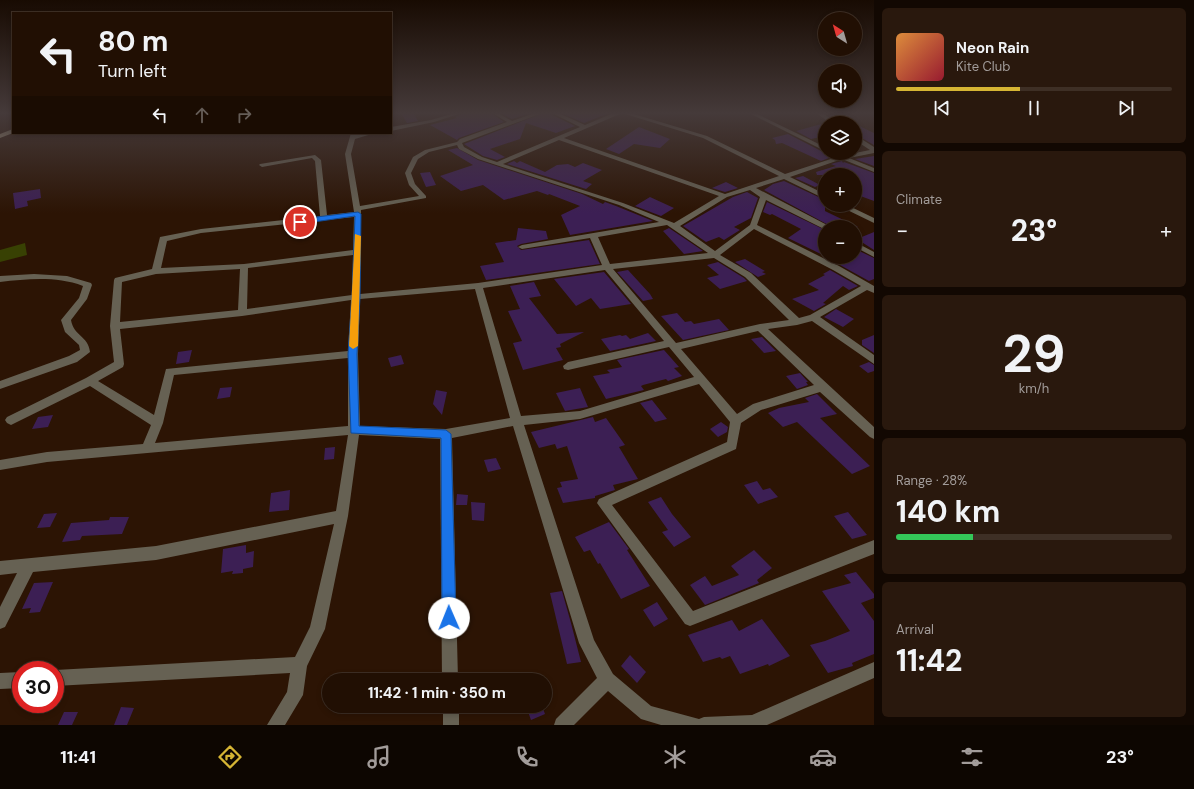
<!DOCTYPE html>
<html lang="en">
<head>
<meta charset="utf-8">
<style>
	body { margin:0; font-family:"DM Sans",sans-serif; background:#29180d; color:#f1f3f6; height:100vh; display:flex; flex-direction:column; font-size:15px; white-space:nowrap }
	* { box-sizing:border-box; margin:0 }
	p { font-size:13px; color:#a29c9a }
	.icon { flex:none; width:22px; height:22px; fill:none; stroke:currentColor; stroke-width:2; stroke-linecap:round; stroke-linejoin:round }
	.map { position:relative; flex:1; overflow:hidden }
	.sheet { display:flex; flex-direction:column; gap:8px; padding:8px; background:#120802; width:320px }
	.sheet>* { flex:none }
	.guide { position:absolute; left:12px; top:12px; width:380px; height:122px; border-radius:0px; box-shadow:0 2px 6px #0003,0 0 0 1px #3e2f25; background:#210f03; color:#f1f3f6; overflow:hidden }
	.needle { width:26px; rotate:323deg }
	.fabs { position:absolute; left:818px; top:12px; display:grid; gap:8px }
	.fabs a { display:grid; place-items:center; width:44px; height:44px; border-radius:50%; background:#210f03; box-shadow:0 2px 6px #0003,0 0 0 1px #3e2f25; font-size:20px }
	.speed { position:absolute; left:12px; top:661px; display:flex; gap:8px; font-size:20px; font-weight:700; text-align:center }
	.speed>* { display:grid; place-content:center; width:52px; height:52px; border-radius:50%; background:#210f03; box-shadow:0 2px 6px #0003,0 0 0 1px #3e2f25; line-height:1 }
	.speed .limit { border:6px solid #d22; background:#fff; color:#111 }
	.pin { position:absolute; display:grid; place-items:center; width:34px; height:34px; color:#fff; margin:-17px; border:2px solid #fff; border-radius:50%; box-shadow:0 1px 4px #0007 }
	.me { position:absolute; width:44px; margin:-22px; rotate:359deg; stroke-linejoin:round; filter:drop-shadow(0 0 3px #0008) }
	.turn { display:flex; align-items:center; gap:14px; height:84px; padding:0 20px; font-size:18px }
	.turn .icon { width:52px; height:52px; stroke-width:2.5 }
	.turn b { display:block; font-size:28px; line-height:34px }
	.lanes { display:flex; align-items:center; height:38px; padding:0 20px; background:#0003; justify-content:center; gap:20px; direction:ltr }
	.lanes .off { opacity:.35 }
	.big { font-size:30px; font-weight:700; line-height:1.1 }
	.sheet .tile { flex:1; display:flex; flex-direction:column; justify-content:center; gap:6px; min-width:0; padding:0 14px; border-radius:6px; background:#29180d }
	.sheet .dial { align-items:center; gap:0 }
	.dial b { font-size:52px; line-height:1 }
	.song { display:flex; align-items:center; gap:12px }
	.cover { width:48px; height:48px; border-radius:6px; background:linear-gradient(135deg,hsl(30 70% 55%),hsl(350 70% 35%)) }
	.played { height:4px; border-radius:2px; background:linear-gradient(90deg,#d6b534 45%,#3e2f25 45%) }
	.keys { display:flex; justify-content:space-around; direction:ltr }
	.heat { display:flex; justify-content:space-between; align-items:center; font-size:22px; direction:ltr }
	.charge { height:6px; border-radius:3px; background:linear-gradient(90deg,#34c759 28%,#3e2f25 0) }
	.trip { position:absolute; left:322px; top:673px; width:230px; height:40px; border-radius:20px; background:#210f03; box-shadow:0 2px 6px #0003,0 0 0 1px #3e2f25; font-weight:700; line-height:40px; text-align:center }
	.tab-bar { display:flex; height:64px; justify-content:space-around; align-items:center; background:#0d0601; color:#a29c9a }
	.tab-bar .icon { width:28px; height:28px }
	.tab-bar .on { color:#d6b534 }
	.tab-bar b { font-size:18px; color:#f1f3f6 }
	main { display:flex; flex:1; min-height:0 }
	.map>svg:first-child { display:block }
	.green { fill:#384103 }
	.building { fill:#3c1f54 }
	.lines { fill:none; stroke-linecap:round; stroke-linejoin:round }
	.minor { fill:#666153; fill-rule:evenodd }
	.major { fill:#b2a88c; fill-rule:evenodd }
	.route { fill:#1a73e8; stroke:#114b97 }
	.slow { fill:#f59e0b }
</style>
</head>
<body>
<main>
<div class="map">
<svg width="874" height="725" viewBox="0 0 874 725">
	<rect width="100%" height="100%" fill="#2c1404"/>
	<path class="green" d="M25,243L27,255L0,262V250Z"/>
	<path class="building" d="M413,112L418,121L407,123L401,113Z
		M466,112H490L504,122L459,138L457,140L430,125L457,118L455,117Z
		M498,112H534L512,119Z
		M546,112L575,126L556,133L526,123L520,139L490,149L505,157L497,160L483,156L464,144Z
		M559,112H611L584,123Z
		M825,123V136L811,139L796,131Z
		M855,124L874,133V145L855,134Z
		M639,127L670,139L660,148L634,144L619,154L606,149Z
		M788,134L825,153L834,156L821,161L782,143L776,144L775,140L772,138Z
		M457,148L478,160L582,194L603,204L605,202L616,206L653,221L570,235L561,215L580,206L549,194L548,195L537,191L504,200L483,185L461,191L440,176L473,165L448,150Z
		M874,156V166L855,159Z
		M514,161L517,163L520,161L545,172L557,165L568,164L575,167L583,163L602,170L583,181L592,184L586,189L507,164Z
		M842,161L843,163L844,162L874,173V201L855,194V175H817L816,172L836,166L831,164Z
		M430,172L436,185L426,187L420,173Z
		M803,176L820,185L815,187L795,178Z
		M784,181L825,200V211L858,227H832L764,190L773,184Z
		M726,182L738,188L725,192L712,188Z
		M40,189L41,198L27,201L28,206L15,209L13,193Z
		M747,192L758,198L751,218L734,227L740,230L724,240L719,237L706,242L683,226L733,197Z
		M650,197L674,208L661,216L635,206Z
		M767,202L825,230V256L788,238L801,229L772,214L770,215L763,212Z
		M518,228L546,231L548,239L521,244L517,246L521,250L589,240L600,264L486,280L480,266L504,262L495,243L516,240Z
		M669,228L703,251L684,254L663,231Z
		M874,232V250L857,239Z
		M855,249L874,258V279L869,281L840,265L842,263L827,257H855Z
		M745,259L765,271L762,272L766,274L758,277L735,262Z
		M718,262L744,278L747,281L720,289L707,278L719,275L707,265Z
		M628,270L650,294L653,299L643,301L617,272Z
		M830,270L858,286L849,290L843,286L823,303L826,304L814,311L792,299L819,290L808,284L825,275L823,274Z
		M604,272L631,304L600,309L591,298L576,306L554,279Z
		M534,282L541,296L529,298L557,334L584,332L560,344L561,347L556,348L563,360L523,370L513,343L522,341L508,311L520,309L510,286Z
		M836,309L854,319L843,327L824,317Z
		M677,313L685,322L691,321L694,324L719,319L729,330L683,340L661,316Z
		M648,333L656,341L610,351L601,339L620,335L622,336L626,335L630,339Z
		M874,335V353L862,345V340Z
		M762,337L776,351L764,353L751,339Z
		M192,350L189,362L176,364L178,352Z
		M664,350L679,367L674,368L682,376L668,381L666,379L643,385L641,386L644,390L606,399L593,376L610,373L607,370L622,367L617,360Z
		M401,355L404,364L391,367L388,358Z
		M869,362L874,365V371L868,373L859,366Z
		M800,373L808,382H806L808,385L797,389L786,376Z
		M232,387L230,397L217,399L220,388Z
		M580,388L588,407L565,411L556,393Z
		M436,390L447,392L442,415L433,404Z
		M817,394L837,414L820,418L870,466L852,474L797,422L783,427L768,413L779,408L809,402L805,398Z
		M652,400L667,419L655,422L640,403Z
		M53,415L48,427L32,429L38,417Z
		M593,417L595,422L606,418L625,445L619,447L638,479L613,485L615,490L595,496V498L563,503L557,488L562,487L560,482L578,479L567,446L557,449L555,444L539,448L531,432Z
		M721,422L728,427L727,432L718,437L710,429Z
		M335,447L334,459L324,460L325,448Z
		M496,458L501,469L488,472L484,460Z
		M757,481L763,490L770,488L778,497L758,504L744,485Z
		M290,490L289,510L269,512L271,493Z
		M457,494L468,495L467,505H456Z
		M661,497L672,514L691,537L674,547L662,532L668,530L648,502Z
		M471,502L485,503L484,521L472,520Z
		M848,512L867,535L852,539L834,516Z
		M57,513L50,527L37,528L44,514Z
		M110,517H129L122,534L82,536L80,540L62,542L71,523L109,520Z
		M609,522L629,549L627,550L650,586L621,599L600,563L598,564L590,550L584,552L575,537Z
		M246,545V553L254,551L253,567L243,569V573L232,574L233,571L221,573L223,549Z
		M754,550L772,568L757,580L759,583L705,605L690,585L705,576L712,586L739,575L731,566Z
		M856,572L874,594V598L861,603L874,621V654L852,663L853,666L828,673L810,645L825,641L850,631L822,591L851,583L844,575Z
		M53,582L40,612L29,613L31,608L22,609L34,583Z
		M562,591L571,623L581,662L567,664L550,593Z
		M657,602L668,619L654,627L643,610Z
		M762,619L790,656L769,666L768,664L740,674L730,656L722,659L720,657L703,662L688,635L732,620L739,631Z
		M630,655L646,672L637,683L621,666Z
		M526,706H542L545,714L531,720Z
		M121,707L134,708L127,725H114Z
		M64,712H78L72,725H58Z"/>
	<g class="lines">
		<path class="minor" d="M458,112H465L434,122L391,131V127L431,120Z
			M491,112H496L512,121L538,112H545L462,143L464,147L482,157L497,162L580,127L550,112H556L585,125L616,112H627L707,136L785,174L840,156L870,150L855,140V135L874,147V153L849,158L874,168V172L842,159L790,177L825,194V199L784,179L756,188L831,227H825L824,229L766,200L757,225L839,266L874,286V293L867,290L820,317L874,355V364L812,321L797,325L768,329L874,427V439L870,437L820,392L761,410L741,423L736,449L612,505L693,611L874,540V554L690,626L685,624L597,503L599,499L727,442L730,422L699,384L580,419L524,425L594,640L613,674L651,706L699,719L704,717L752,715L874,662V678L767,725H661L641,719L608,691L574,725H554L556,719L597,678L579,643L513,426L452,438L458,680H442L440,439L359,435L348,516L325,629L307,666L303,695L285,725H267L287,692L290,673L55,686V670L295,657L310,627L334,524L156,560L33,572L5,627L0,629V607L17,573L0,575V561L156,546L336,511L348,435L47,462L0,470V460L47,452L143,444L151,425L90,386L15,423L11,425L7,423L5,420L7,417L86,378L114,362L110,326L114,280L115,278L152,269L160,237L201,229L320,216L315,161L312,158L262,167L259,165L260,164L315,155L321,160L327,215L354,212L345,154L351,133H357L356,135L375,133L355,139L351,154L360,206L419,196L409,185L405,173L413,157L425,150L457,142L460,139L507,122ZM622,113L703,138L779,176L725,194L564,138ZM559,140L719,196L674,223L623,203L503,164ZM457,145L459,149L478,159L619,205L659,222L522,245L518,247L522,249L590,238L602,265L478,283L360,294L361,210L426,198V196L415,184L411,173L418,159L429,152ZM750,190L760,197L750,225L715,251L680,226L727,197ZM354,217L353,250L244,264L161,268L167,241L201,233ZM667,225L708,253L610,264L598,237ZM754,229L833,270L861,286L810,315L799,318L751,273L720,255ZM353,255L352,295L247,309L248,268ZM714,258L745,277L789,320L760,324L676,343L613,269ZM240,269L238,310L120,322L122,282L156,274ZM605,270L664,341L568,362L563,366L564,369L568,370L669,347L694,377L580,411L521,416L483,288ZM475,289L510,418L446,429L360,426L358,354L360,299ZM351,300L348,351L166,369L154,415L98,381L123,367L124,364L120,329L242,316ZM758,331L814,385L753,404L737,414L681,349ZM348,358V426L155,443L163,423L174,375Z
			M747,112H753L825,147V151Z
			M815,112H821L837,123H830Z
			M837,205H847L874,218V223Z
			M855,242L874,252V257L855,247Z
			M34,274L67,276L91,283L92,285L87,299L71,320C74,337 88,335 90,352L77,362L0,389V381L69,356L80,350L79,345L65,332L61,320L79,298L83,286C56,276 28,279 0,282V276Z
			M21,672V688L0,689V673Z
			M443,706H459V725H443Z"/>
		<path class="major" d="M13,129V133L0,138V134Z"/>
	</g>
	<linearGradient id="sky" x2="0" y2="1"><stop stop-color="#180b02"/><stop offset="0.53" stop-color="#453a3a"/><stop offset="1" stop-color="#453a3a" stop-opacity="0"/></linearGradient>
	<rect width="874" height="213" fill="url(#sky)"/>
	<path class="route" d="M358,212L361,214L360,297L357,354L359,426L446,430L451,434L456,618L454,623L449,625L444,623L442,618L441,438L351,433L348,354L352,297L355,216L300,224L297,222L300,219Z"/>
	<path class="slow" d="M355,234L361,236L358,346L353,349L349,346Z"/>
</svg>
<div class="fabs">
<a><svg class="needle" viewBox="-14 -14 28 28"><path d="M0-13l5 13h-10z" fill="#e53935"/><path d="M0 13l5-13h-10z" fill="#a29c9a"/></svg></a>
<a><svg class="icon" aria-label="sound" viewBox="0 0 24 24"><path d="M4 9h4l5-4v14l-5-4H4zM17 9q2 3 0 6"/></svg></a>
<a><svg class="icon" aria-label="layers" viewBox="0 0 24 24"><path d="M12 4l9 5-9 5-9-5zM3 14l9 5 9-5"/></svg></a>
<a>+</a>
<a>−</a>
</div>
<div class="speed"><div class="limit">30</div></div>
<div class="pin" style="left:300px;top:222px;background:#d93025"><svg class="icon" aria-label="arrive" viewBox="0 0 24 24"><path d="M6 21V4h12l-3 4 3 4H6"/></svg></div>
<svg class="me" style="left:449px;top:618px" viewBox="-20 -20 40 40"><circle r="19" fill="#fff"/><path d="M0-13L10 11 0 6-10 11z" fill="#1a73e8"/></svg>
<div class="trip">11:42 · 1 min · 350 m</div>
<div class="guide">
<div class="turn"><svg class="icon" aria-label="left" viewBox="0 0 24 24"><path d="M17 20v-9H6M10 6l-5 5 5 5"/></svg><div><b>80 m</b>Turn left</div></div>
<div class="lanes"><svg class="icon" aria-label="left" viewBox="0 0 24 24"><path d="M17 20v-9H6M10 6l-5 5 5 5"/></svg><svg class="icon off" aria-label="ahead" viewBox="0 0 24 24"><path d="M12 20V5M6 11l6-6 6 6"/></svg><svg class="icon off" aria-label="right" viewBox="0 0 24 24"><path d="M7 20v-9h11M14 6l5 5-5 5"/></svg></div>
</div>
</div>
<section class="sheet">
<div class="tile">
<div class="song"><i class="cover"></i><div><b>Neon Rain</b><p>Kite Club</p></div></div>
<div class="played"></div>
<div class="keys"><svg class="icon" aria-label="previous" viewBox="0 0 24 24"><path d="M18 5L8 12l10 7zM5 5v14"/></svg><svg class="icon" aria-label="pause" viewBox="0 0 24 24"><path d="M8 5v14M16 5v14"/></svg><svg class="icon" aria-label="next" viewBox="0 0 24 24"><path d="M6 5l10 7-10 7zM19 5v14"/></svg></div>
</div>
<div class="tile"><p>Climate</p>
<div class="heat"><a>−</a><b class="big">23°</b><a>+</a></div>
</div>
<div class="tile dial"><b>29</b><p>km/h</p></div>
<div class="tile"><p>Range · 28%</p><b class="big">140 km</b><div class="charge"></div></div>
<div class="tile"><p>Arrival</p><b class="big">11:42</b></div>
</section>
</main>
<nav class="tab-bar">
<b>11:41</b>
<svg class="icon on" aria-label="directions" viewBox="0 0 24 24"><path d="M12 3l9 9-9 9-9-9zM9 14v-3h6M13 9l2 2-2 2"/></svg>
<svg class="icon" aria-label="music" viewBox="0 0 24 24"><path d="M9 18V5l10-2v13"/><circle cx="6" cy="18" r="3"/><circle cx="16" cy="16" r="3"/></svg>
<svg class="icon" aria-label="phone" viewBox="0 0 24 24"><path d="M5 4h4l2 5-3 2q2 4 5 5l2-3 5 2v4C11 20 4 13 5 4z"/></svg>
<svg class="icon" aria-label="climate" viewBox="0 0 24 24"><path d="M12 3v18M4 7l16 10M4 17L20 7"/></svg>
<svg class="icon" aria-label="car" viewBox="0 0 24 24"><path d="M5 17H2v-5l4-1 3-4h7l3 4 3 1v5h-3M9 17h6M6 11h13"/><circle cx="7" cy="17" r="2"/><circle cx="17" cy="17" r="2"/></svg>
<svg class="icon" aria-label="filters" viewBox="0 0 24 24"><path d="M4 7h16M4 17h16"/><circle cx="9" cy="7" r="2"/><circle cx="15" cy="17" r="2"/></svg>
<b>23°</b>
</nav>
</body>
</html>
